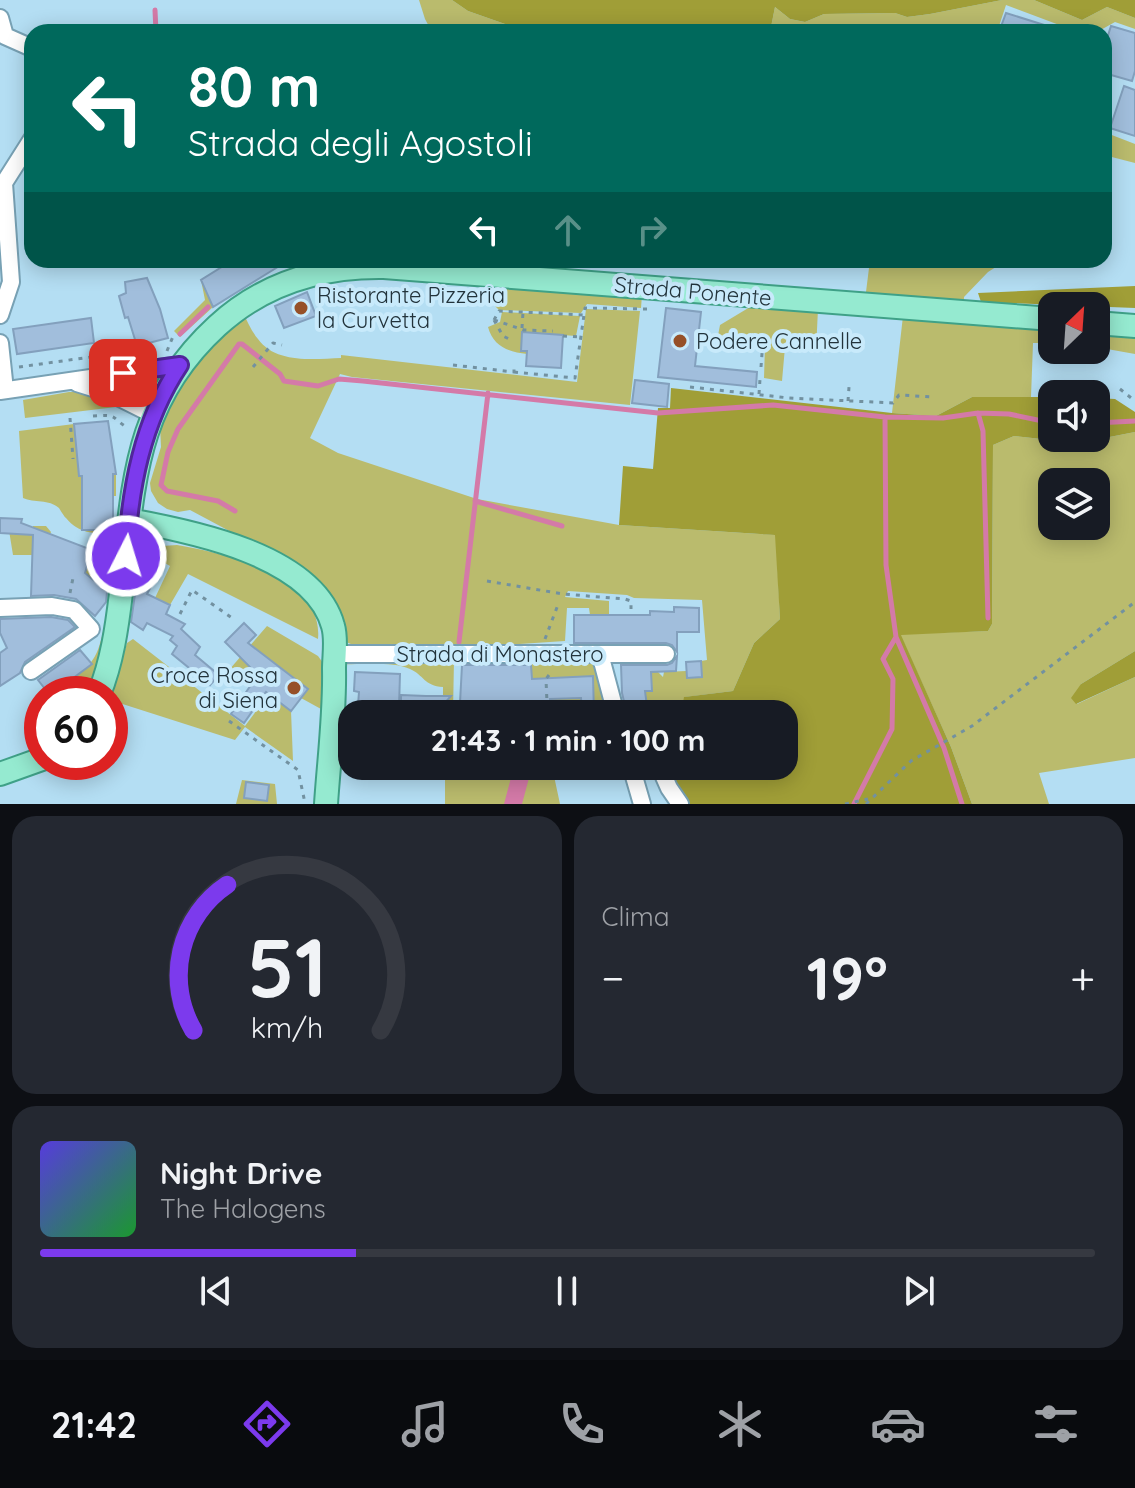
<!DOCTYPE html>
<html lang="it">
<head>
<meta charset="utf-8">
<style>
	body { margin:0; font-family:Quicksand,sans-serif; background:#242831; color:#f1f3f6; height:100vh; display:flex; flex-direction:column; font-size:30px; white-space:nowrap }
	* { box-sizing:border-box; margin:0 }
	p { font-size:26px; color:#9ea1a6 }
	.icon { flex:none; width:44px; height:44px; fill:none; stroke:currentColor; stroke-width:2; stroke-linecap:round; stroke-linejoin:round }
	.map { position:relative; height:804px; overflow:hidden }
	.drawer { display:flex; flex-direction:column; gap:12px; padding:12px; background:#0d0f14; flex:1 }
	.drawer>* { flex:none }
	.hud { position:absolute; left:24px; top:24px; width:1088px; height:244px; border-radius:24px; box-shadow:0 4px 20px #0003; background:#00695c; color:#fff; overflow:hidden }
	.needle { width:52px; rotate:25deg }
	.buttons { position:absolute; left:1038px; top:292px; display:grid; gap:16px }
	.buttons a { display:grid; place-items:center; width:72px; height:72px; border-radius:16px; background:#171b24; box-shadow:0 4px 20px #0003; font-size:40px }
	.speed { position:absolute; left:24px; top:676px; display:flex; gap:16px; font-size:40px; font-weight:700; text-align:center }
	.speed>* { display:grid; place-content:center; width:104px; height:104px; border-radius:50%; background:#171b24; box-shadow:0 4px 20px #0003; line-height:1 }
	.speed .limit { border:12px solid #d22; background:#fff; color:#111 }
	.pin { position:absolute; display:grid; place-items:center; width:68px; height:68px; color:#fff; margin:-34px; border-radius:16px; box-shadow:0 4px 12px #0006 }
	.me { position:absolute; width:88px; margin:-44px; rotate:5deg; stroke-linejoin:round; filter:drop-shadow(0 0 6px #0008) }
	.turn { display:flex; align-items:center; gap:28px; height:168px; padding:0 32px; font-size:36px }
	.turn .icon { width:104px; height:104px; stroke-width:2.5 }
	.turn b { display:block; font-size:56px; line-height:68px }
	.lanes { display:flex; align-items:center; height:76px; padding:0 32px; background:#0003; justify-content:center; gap:40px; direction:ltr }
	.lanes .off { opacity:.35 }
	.big { font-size:60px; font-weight:700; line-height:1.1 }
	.drawer .tile { flex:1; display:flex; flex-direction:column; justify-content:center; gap:12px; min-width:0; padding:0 28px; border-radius:24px; background:#242831 }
	.drawer .dial { align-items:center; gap:0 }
	.dial svg { height:208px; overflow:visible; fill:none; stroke:#363941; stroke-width:7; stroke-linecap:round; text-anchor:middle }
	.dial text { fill:#f1f3f6; stroke:none }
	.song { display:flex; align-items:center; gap:24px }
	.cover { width:96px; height:96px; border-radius:12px; background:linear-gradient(135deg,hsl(250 70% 55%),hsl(130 70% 35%)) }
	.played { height:8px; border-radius:4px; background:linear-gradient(90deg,#7c3aed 30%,#363941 30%) }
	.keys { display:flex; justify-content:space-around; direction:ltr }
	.heat { display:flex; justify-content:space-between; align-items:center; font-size:44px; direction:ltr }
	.drawer .tiles { flex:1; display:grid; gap:12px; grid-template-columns:1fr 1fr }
	.tile:last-child { grid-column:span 2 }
	.trip { position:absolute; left:338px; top:700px; width:460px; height:80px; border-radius:24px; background:#171b24; box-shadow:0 4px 20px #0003; font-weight:700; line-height:80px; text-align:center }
	.dock { display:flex; height:128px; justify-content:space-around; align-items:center; background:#090b0e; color:#9ea1a6 }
	.dock .icon { width:56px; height:56px }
	.dock .active { color:#7c3aed }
	.dock b { font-size:36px; color:#f1f3f6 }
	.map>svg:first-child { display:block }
	.green { fill:#babb6d; fill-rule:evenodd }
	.forest { fill:#a09e37 }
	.water { fill:#d47aa8 }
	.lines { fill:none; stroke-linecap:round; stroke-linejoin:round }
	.stream { stroke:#d47aa8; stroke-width:5 }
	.building { fill:#a1bedc; stroke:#83a0bd; stroke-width:2 }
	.minor-casing { stroke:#78a1b4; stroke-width:20 }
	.major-casing { stroke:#3fa187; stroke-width:26 }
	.path { stroke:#7291a0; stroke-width:3; stroke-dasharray:4 6; stroke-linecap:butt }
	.minor { stroke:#fff; stroke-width:16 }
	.major { stroke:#95ead0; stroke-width:22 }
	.route-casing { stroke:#51269a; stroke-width:20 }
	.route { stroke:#7c3aed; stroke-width:14 }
	.poi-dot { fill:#965028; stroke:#c8eafb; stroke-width:3 }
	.labels { text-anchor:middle; stroke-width:8; stroke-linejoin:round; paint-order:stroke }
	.street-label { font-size:22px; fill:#22333b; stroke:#c8eafb }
	.poi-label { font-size:22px; fill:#22333b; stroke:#c8eafb; text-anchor:start }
</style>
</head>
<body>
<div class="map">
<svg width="1135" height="804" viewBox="0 0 1135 804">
	<rect width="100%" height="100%" fill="#b4def3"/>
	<path class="green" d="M419,0H452L468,11L528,32H432L425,19Z
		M1002,0H1034L1082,20L1107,7L1135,18V29L1115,22L1097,32H1078L1006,5L997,32H770L775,7L790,19L805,22L824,14L895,13L907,17L930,14Z
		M1104,132L1135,144V163L1104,155Z
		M870,260H1007L988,272L964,297V301L879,296L866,292Z
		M201,280L213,307L180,337L174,331L205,300Z
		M489,288L642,295L641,308L587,304L581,313L499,310L489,300Z
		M755,304L818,309L816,350L785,347L782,381L764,378L765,345L717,341L720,325Z
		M586,309L640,311L630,405L352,377L340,374L310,438L338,453L477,499L619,525L776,535L780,619L754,643L733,691L685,697L681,714H648L632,692L652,691L651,662H657V671L663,677L664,672L686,671L687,678L701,677V661L707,660L702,600L634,598L627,595L568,591L565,597L609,601V615H590L589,608H567L565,641L461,648L363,649L346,642L344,632L267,551L190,510L178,512L167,509L158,503L151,491L150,483L161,447L160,426L186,371L242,311C247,320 251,331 258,339C276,364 314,359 341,358V355L577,382Z
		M502,312L580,316L576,336L522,332L521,351H527V354C508,352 493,346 488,327L500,322Z
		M903,316L1052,329V343H1033L1031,397H972L936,416L892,413Z
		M1096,333L1135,336V354L1096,347Z
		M69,392H86L115,404L116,407L25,418L23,400Z
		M74,424L79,476L116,474V496H82V530H113L112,534C93,533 79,534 66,518C65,518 59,508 59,508C49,499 34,503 23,498L19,431Z
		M1135,432V651L1081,684L1077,704L1135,677V758L1039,773L1049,804H972L951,747L900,634L988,631L992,624L993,445L1014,436L1079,443ZM1052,482H1096V526H1052Z
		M7,518L18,519V533L32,535L33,526H46L51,532L43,555H13Z
		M98,541L113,542L111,596L85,574L92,550L98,549Z
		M177,545C225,553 324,576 318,639L188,574L170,605L155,598L170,566L145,552L162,546Z
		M267,626L318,656L323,663L321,709L301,698L308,689L260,653L244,675L291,711L293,761L245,727L235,740L110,700L127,643L133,639L245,726L265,699L229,670Z
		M106,631C102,652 97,675 85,694H78L81,691L72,679C93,663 97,658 103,632Z
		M589,659L597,663L610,714H563C555,702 539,707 526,707L525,714H437L443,708V687C424,686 424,675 410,669C391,661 363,665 343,664V661L454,660L453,712H459L460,703L502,691L503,703H532L531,660Z
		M445,766H585L554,776L560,804H445Z
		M242,780L275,784L277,804H236Z"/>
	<path class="forest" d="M452,0H1002L930,14L907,17L895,13L824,14L805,22L790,19L775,7L770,32H528L468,11Z
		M1034,0H1135V18L1107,7L1082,20Z
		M1135,286V308L981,302L978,293Z
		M671,388L892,413L936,416L972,397H1052V438H1096V398L1115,399L1135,412V432L1079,443L1014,436L993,445L992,624L988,631L901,635L951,747L972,804H688L676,787L669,766H784V714H681L684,697L733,691L754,643L780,619L775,535L619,525L623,466L653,469L658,408H670Z
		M1135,651V677L1076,704L1071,698L1081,684Z"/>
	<path class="water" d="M512,774L529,778L522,804H504Z"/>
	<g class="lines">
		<path class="stream" d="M155,10L156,32
			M180,334L208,307
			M978,413L983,431L988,618
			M885,417L886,565L896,637L944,748L962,804
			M1096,423L1135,421
			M475,501L562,526
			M235,511L218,501L167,491L161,485L168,452L178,429L239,344H242L280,374L284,381L318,386L339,379L363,381L658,413L773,405L885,417L943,418L978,413L1009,414L1052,423
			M459,642L488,393
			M854,804L892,729L893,679L883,659L896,637"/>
	</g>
	<path class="building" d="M1006,13L1057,29V32H999Z
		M1111,26L1135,33V71L1132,81L1104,73V48Z
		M1124,86L1135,90V136L1110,128Z
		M233,260H289L213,307L201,280Z
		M147,278L160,309L168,338L137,346L128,317L125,318L119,296L126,293L125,282Z
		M307,292L316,316L284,328L275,306Z
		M666,308L701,312L695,366L757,372L756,387L658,377Z
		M91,318L94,343L17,354L13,329Z
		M522,332L563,335L561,368L526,366L527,351H521Z
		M635,380L669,384L667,407L632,403Z
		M108,421L116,474H113V530H82V476H79L74,424Z
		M0,518L22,519L21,523L92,550L85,573L107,592L106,602L95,616L76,599L54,595L31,596L33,535L0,533Z
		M138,573L154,581L147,594L170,605L166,614L185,624L181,629L200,647L195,655L219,675L210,685L172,654L177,646L170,640L173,636L147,623L143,630L131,622Z
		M674,607L699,608V632H677V652L672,645L666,643H574V615H650V611L674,612Z
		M51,617L68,620L75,627L25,662L20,673L0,686V653L7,648L0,633V619Z
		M244,623L256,635L248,643L308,689L291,711L266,692L244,723L231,714L253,682L244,675L250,667L225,642Z
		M80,650L92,664L72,679L84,694H49L38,680Z
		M677,656L676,671L651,672L652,691H645L648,714H627L622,693L621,665H667L672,663Z
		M701,661L702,677L687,678L686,662Z
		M462,665H531L532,679L593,676L594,714H582L581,698L550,699V714H534V703H460Z
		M355,672L400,674L399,707L358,705L359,692L354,691Z
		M401,695L426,696H451L436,713L422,714V711L401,710Z
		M246,782L269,785L267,801L244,798Z"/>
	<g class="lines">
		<g class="minor-casing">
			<path id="minor" d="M0,18L5,36L32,48
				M496,273L535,260
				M0,315L11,282L4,183L32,139
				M0,343L5,390
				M77,383L112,394L152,414
				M0,391L180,365
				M0,608L52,606L74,610L91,629L31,671
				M335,654H666
				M600,654L616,714
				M631,766L642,804
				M661,770L669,788L680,804"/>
		</g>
		<g class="major-casing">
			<path id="major" d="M1096,323L1135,326
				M129,520C190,531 314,555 333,626C337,639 334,655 334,669C335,714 329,759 326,804
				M99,694C112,662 117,627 121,593C134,487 132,404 217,326C264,283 321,266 384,267L1052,319
				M0,774L42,759"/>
		</g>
		<path class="path" d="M494,320L499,311L584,315
			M494,320L524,330L553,331
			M494,320L503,336L513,341
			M522,328L523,312
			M563,336L580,337
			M167,351L174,334
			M453,365L514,372V365
			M19,367L91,357L92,360
			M253,367L273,343L282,345
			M761,367L763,340
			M514,372L575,378L585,308L649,309
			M690,387L789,398L893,403L899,395L933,397
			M1120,389L1135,401
			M759,394L760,379
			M848,401L849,387
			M93,416C119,414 110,417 128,428
			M70,418L73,459
			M487,581L563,594L625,599L631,601V609
			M70,593L73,578
			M180,614L192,590L232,618
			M545,639L559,602
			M549,675L546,679L547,703L566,702
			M352,704L359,707L396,709
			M485,714V707
			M229,721L298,770L305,803
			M845,804L868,799
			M866,804L911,761L972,726L1135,602"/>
		<use href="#minor" class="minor"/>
		<use href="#major" class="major"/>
	</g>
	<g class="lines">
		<g class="route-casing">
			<path id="route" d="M123,373L180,365C142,422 130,488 126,556"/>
		</g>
		<use href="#route" class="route"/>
	</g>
	<g class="poi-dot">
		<circle cx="301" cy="308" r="8"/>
		<circle cx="680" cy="341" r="8"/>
		<circle cx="294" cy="688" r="8"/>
	</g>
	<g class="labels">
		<g class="street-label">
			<text transform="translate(693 291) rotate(5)" y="8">Strada Ponente</text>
			<text x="500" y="662">Strada di Monastero</text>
		</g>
		<g class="poi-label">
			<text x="317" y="303">Ristorante Pizzeria<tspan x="317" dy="25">la Curvetta</tspan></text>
			<text x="696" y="349">Podere Cannelle</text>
			<text x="278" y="683" text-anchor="end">Croce Rossa<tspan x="278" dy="25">di Siena</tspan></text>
		</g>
	</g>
</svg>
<div class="buttons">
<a><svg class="needle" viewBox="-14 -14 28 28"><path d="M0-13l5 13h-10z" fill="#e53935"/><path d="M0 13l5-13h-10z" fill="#9ea1a6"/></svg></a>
<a><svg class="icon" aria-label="sound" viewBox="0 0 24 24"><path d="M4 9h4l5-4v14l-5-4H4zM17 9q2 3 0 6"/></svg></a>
<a><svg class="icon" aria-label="layers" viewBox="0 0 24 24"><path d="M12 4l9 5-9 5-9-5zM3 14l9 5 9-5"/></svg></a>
</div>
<div class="speed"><div class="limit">60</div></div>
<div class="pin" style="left:123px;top:373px;background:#d93025"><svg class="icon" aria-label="arrive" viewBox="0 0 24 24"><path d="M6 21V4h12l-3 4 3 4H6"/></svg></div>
<svg class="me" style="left:126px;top:556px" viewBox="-20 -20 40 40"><circle r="17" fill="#7c3aed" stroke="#fff" stroke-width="3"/><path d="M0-11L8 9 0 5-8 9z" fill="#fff"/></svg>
<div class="trip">21:43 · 1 min · 100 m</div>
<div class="hud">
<div class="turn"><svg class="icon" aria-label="left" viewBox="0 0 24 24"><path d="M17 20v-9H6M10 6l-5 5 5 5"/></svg><div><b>80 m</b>Strada degli Agostoli</div></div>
<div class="lanes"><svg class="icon" aria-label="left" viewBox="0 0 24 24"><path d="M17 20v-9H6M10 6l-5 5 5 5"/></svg><svg class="icon off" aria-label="ahead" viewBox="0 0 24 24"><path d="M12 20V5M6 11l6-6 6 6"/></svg><svg class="icon off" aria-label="right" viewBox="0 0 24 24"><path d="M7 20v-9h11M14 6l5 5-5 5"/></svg></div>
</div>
</div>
<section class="drawer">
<div class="tiles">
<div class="tile dial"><svg viewBox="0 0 100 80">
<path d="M14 69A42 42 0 1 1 86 69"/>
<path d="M14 69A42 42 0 0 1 27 13" stroke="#7c3aed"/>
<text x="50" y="56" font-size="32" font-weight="700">51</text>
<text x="50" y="72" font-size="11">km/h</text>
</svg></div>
<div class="tile"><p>Clima</p>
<div class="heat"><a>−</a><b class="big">19°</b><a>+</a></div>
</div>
<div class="tile">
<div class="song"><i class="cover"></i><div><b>Night Drive</b><p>The Halogens</p></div></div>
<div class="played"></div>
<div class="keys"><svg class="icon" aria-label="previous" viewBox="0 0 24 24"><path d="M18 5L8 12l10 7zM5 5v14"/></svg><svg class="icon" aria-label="pause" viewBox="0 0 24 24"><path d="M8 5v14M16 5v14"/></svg><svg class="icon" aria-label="next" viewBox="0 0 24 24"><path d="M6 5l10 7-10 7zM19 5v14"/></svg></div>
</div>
</div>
</section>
<nav class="dock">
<b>21:42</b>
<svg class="icon active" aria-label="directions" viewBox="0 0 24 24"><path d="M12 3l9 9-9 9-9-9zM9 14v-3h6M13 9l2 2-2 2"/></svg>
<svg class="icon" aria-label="music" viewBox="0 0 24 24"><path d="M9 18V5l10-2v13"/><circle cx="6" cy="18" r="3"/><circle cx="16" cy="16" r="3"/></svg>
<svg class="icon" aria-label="phone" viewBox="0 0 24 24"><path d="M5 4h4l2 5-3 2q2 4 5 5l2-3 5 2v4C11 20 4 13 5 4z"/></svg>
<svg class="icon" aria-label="climate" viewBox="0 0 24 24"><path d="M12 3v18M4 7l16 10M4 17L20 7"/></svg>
<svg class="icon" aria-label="car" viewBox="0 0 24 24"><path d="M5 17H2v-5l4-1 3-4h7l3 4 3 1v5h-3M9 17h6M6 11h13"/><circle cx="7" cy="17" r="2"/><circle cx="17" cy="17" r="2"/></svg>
<svg class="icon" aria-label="filters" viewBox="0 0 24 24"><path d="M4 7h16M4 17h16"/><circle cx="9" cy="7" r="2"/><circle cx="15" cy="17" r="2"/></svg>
</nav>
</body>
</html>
